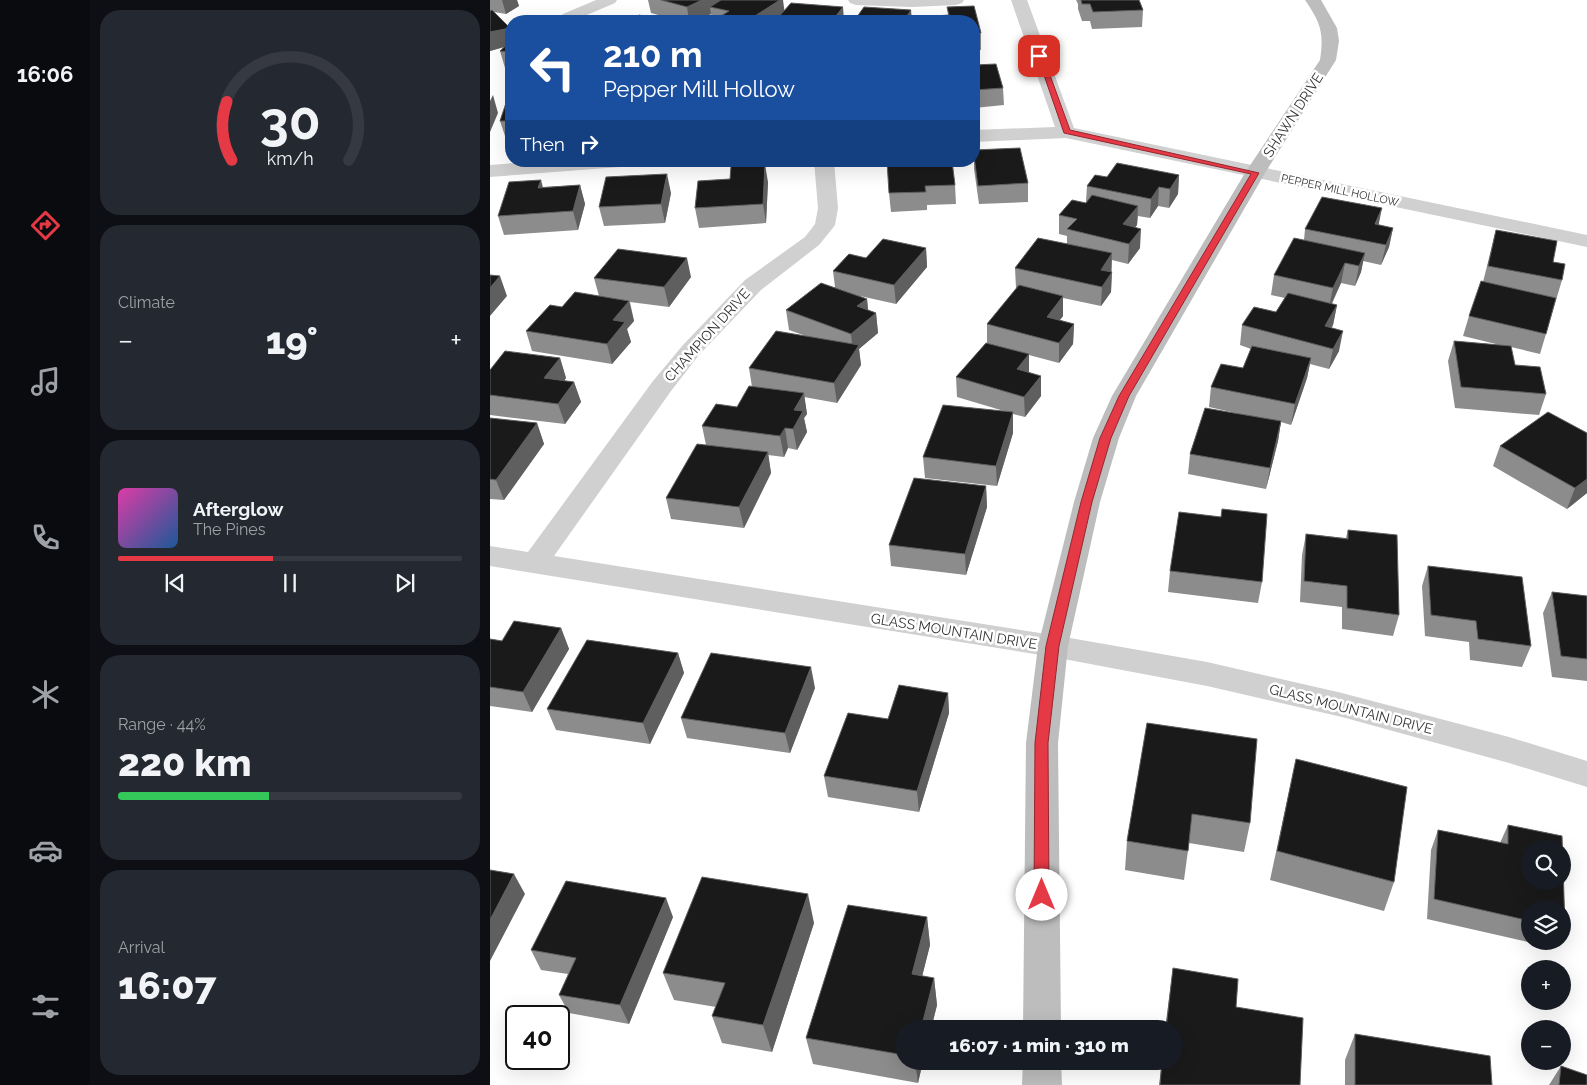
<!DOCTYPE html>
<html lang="en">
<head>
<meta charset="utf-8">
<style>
	body { margin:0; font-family:Raleway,sans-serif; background:#242831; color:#f1f3f6; height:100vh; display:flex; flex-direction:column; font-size:19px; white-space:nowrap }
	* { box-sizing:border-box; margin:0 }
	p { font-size:16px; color:#9ea1a6 }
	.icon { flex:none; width:28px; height:28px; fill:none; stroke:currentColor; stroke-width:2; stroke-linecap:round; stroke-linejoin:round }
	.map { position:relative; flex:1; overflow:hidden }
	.panel { display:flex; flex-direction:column; gap:10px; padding:10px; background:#0d0f14; width:400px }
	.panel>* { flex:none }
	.hud { position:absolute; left:15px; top:15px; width:475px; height:152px; border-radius:20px; box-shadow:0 5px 20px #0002; background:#1a4fa0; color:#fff; overflow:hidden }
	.fabs { position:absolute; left:1031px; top:840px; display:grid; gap:10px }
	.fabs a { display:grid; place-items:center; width:50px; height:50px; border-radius:50%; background:#171b24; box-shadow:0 5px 20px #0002; font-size:25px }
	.speed { position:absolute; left:15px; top:1005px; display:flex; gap:10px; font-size:25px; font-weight:700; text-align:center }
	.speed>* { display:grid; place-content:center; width:65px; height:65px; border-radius:50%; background:#171b24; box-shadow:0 5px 20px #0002; line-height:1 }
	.speed .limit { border:2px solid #111; border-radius:8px; background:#fff; color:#111 }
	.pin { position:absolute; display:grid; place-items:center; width:42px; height:42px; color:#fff; margin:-21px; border-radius:10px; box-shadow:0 2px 8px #0006 }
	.me { position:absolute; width:55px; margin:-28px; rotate:0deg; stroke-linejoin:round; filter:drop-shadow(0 0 4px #0008) }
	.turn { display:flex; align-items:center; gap:18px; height:105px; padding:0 15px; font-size:22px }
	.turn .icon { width:65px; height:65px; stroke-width:2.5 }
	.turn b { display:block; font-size:35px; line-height:42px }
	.then { display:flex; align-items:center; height:48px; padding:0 15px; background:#0003; gap:10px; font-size:19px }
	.big { font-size:38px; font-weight:800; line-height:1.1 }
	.panel .widget { flex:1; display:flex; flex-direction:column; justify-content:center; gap:8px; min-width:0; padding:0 18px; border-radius:20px; background:#242831 }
	.panel .dial { align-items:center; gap:0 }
	.dial svg { height:130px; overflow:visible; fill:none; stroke:#363941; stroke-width:7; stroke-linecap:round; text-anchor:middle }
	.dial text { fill:#f1f3f6; stroke:none }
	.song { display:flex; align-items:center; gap:15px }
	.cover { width:60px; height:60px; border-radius:8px; background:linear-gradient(135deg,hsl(320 70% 55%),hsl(210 70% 35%)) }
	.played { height:5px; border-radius:2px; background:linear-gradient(90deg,#e63946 45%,#363941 45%) }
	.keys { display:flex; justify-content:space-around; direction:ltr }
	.heat { display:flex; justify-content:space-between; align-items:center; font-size:28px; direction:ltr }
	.charge { height:8px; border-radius:4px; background:linear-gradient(90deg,#34c759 44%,#363941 0) }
	.trip { position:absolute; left:405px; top:1020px; width:288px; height:50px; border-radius:25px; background:#171b24; box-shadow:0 5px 20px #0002; font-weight:800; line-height:50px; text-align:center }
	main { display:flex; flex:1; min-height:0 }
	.tabs { display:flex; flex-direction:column; width:90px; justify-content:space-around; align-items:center; background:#090b0e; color:#9ea1a6 }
	.tabs .icon { width:35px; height:35px }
	.tabs .selected { color:#e63946 }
	.tabs b { font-size:22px; color:#f1f3f6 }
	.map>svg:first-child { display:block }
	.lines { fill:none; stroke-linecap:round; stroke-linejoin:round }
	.street { fill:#d0d0d0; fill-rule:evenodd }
	.secondary { fill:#bdbdbd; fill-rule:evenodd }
	.wall { fill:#8c8c8c; fill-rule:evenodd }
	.shaded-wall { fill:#5f5f5f }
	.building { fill:#1a1a1a; stroke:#5f5f5f; fill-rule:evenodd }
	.route { fill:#e63946; stroke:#96252e }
	.labels { text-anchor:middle; stroke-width:5; stroke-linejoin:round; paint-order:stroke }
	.far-street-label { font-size:11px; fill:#333; stroke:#fff }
	.street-label { font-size:14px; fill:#333; stroke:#fff }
</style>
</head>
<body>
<main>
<nav class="tabs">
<b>16:06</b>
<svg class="icon selected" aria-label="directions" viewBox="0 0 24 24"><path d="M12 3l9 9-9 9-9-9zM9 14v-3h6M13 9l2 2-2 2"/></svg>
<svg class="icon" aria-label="music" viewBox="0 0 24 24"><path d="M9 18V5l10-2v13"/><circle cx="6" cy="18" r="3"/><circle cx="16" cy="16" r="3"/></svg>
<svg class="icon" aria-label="phone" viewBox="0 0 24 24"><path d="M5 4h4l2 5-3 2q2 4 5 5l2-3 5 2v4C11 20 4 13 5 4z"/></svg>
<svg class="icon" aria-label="climate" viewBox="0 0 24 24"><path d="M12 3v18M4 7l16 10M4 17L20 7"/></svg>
<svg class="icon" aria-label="car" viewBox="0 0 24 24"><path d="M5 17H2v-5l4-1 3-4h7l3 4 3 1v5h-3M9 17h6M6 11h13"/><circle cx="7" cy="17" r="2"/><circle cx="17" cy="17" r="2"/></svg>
<svg class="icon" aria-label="filters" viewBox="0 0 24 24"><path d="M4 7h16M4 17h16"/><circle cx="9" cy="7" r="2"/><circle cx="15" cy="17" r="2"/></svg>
</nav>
<section class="panel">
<div class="widget dial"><svg viewBox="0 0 100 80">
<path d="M14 69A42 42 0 1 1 86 69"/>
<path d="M14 69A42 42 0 0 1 11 33" stroke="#e63946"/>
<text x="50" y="56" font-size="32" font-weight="700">30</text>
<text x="50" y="72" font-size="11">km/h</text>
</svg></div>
<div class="widget"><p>Climate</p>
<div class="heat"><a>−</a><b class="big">19°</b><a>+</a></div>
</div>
<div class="widget">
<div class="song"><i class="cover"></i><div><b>Afterglow</b><p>The Pines</p></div></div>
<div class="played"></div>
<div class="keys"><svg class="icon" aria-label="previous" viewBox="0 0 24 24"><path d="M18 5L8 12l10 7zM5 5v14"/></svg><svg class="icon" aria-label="pause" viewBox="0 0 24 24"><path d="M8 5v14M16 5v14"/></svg><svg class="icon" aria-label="next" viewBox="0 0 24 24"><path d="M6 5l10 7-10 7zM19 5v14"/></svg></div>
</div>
<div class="widget"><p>Range · 44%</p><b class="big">220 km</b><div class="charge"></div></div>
<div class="widget"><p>Arrival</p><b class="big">16:07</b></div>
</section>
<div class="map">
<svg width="1097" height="1085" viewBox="0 0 1097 1085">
	<rect width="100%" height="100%" fill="#fff"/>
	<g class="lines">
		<path class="street" d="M106,0H127L125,3L85,20L77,21L71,17L73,14Z
			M358,0H474L472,3L466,5L422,7L366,5L360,3Z
			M521,0H537L584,128L1097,235V247L576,138L484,142V130L565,127Z
			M51,161H139L137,165L130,167L0,177V165Z
			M324,161H344L348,208L345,225L342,229L329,245L271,290L209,355L181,391L64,556L563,635L717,662L852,693L1019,737L1097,761V787L1019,763L852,717L717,686L563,657L0,566V546L38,552L163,381L193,345L255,280L315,237L325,224L328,208Z"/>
		<path class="secondary" d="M815,0H831L847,28L849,41L846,60L775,173L646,396L629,438L610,502L578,646L568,743L571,1029H533L536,743L548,646L584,502L603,438L622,396L755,173L830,60C834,33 831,23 815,0Z
			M533,1061H571L572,1085H532Z"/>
	</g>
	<path class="wall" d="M0,0H27L29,6L16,14L4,12L20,28L21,33V69L15,68L10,51L14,47L0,51Z
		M158,0H293L285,21H222L221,14L205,21H190L161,13Z
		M586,0H649L653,10L652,27L602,29L600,21H592L588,9V4Z
		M484,6L491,33V50H484V21H432L431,17L458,15L457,7Z
		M484,65L513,88L514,105L484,108Z
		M21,91V139H16L10,121Z
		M484,150L538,183V202L489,204L484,169Z
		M427,163L465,185L466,204L437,205V210L401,212L399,193Z
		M689,175L688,194L679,208L668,206L660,218L648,216L647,225L645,227L650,248L638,264L622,260L621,292L611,306L573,298V316L570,320L584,324L583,344L569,363L539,355V372L551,396L535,417L523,414V433L507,486L435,478L433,457L514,411L467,397L466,377L497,343V324L527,288H526L525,268L577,244V236L569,234V215L596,203V202L597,186L617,177Z
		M278,182L276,223L209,228L205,208Z
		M90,185L95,204L88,230L14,235L8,216L53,187Z
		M181,193L175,223L114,226L109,207Z
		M888,225L903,228L899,247L891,265L873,261L871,272L865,286L851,283L842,304L847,305L843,325L841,328L849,351L839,369L820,364L817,378L801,425L791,422L788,441L776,489L698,474L700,454L750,414L719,407L721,387L753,368L761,349L750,345L752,325L786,312L795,298L781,295L784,275L814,240L815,229Z
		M1006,230L1063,262L1072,280L1050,354L1021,347L1025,365L1056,394L1049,415L965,408L958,361L964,341L1010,345L973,336L979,316L993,282Z
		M436,248L437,267L406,304L370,296L377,299L378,310L386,313L388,333L369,349L371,365L347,403L314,397L317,414L314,418L317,432L307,450L298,448L294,457L278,455L281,473L254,528L181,519L176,498L216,445L212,426L247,407L262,387L259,368L316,336L299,330L296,310L345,287L343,271L376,258Z
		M201,277L179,307L140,302L144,321L137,329L141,342L122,364L42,351L36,331L72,307L109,296L104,278Z
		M70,358L76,378L74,381L84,382L91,402L75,424L0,415V370Z
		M0,418L47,423L54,444L14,500L0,499Z
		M1097,433V493L1077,509L1003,466L1010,446Z
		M496,486L497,507L476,575L401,566L399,545Z
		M858,530L909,615L903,636L852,629V607L810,602L812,555L816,534L856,538Z
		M938,566L1041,646L1032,667L980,660L979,642L935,636L932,586Z
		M680,571L772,582L768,603L678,592Z
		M1062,592L1097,596V681L1062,677L1053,613Z
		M71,628L79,649L42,712L0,706V639L12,641Z
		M188,653L194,673L160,744L66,730L57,709Z
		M325,688L300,753L197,738L191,718Z
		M458,693L459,713L429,812L338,797L334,776Z
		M657,723L760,823L754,852L699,843L694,880L635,870L637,841Z
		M806,759L904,882L894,911L780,880Z
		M1018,825L1072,836L1075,928L1072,933V909H1040V941H1068L1064,948L937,919L941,850L948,830L1010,843ZM1040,849H1072V881H1040Z
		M183,917L139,1024L79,1013L69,995L78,974L51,970L41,950Z
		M437,917L440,945L432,976L444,978L447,1005L441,1029H414V1061H433L428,1083L323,1064L316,1038Z
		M324,923L282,1052L232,1043L222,1016L226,1007L184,1000L173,973Z
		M683,968L746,1007L810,1085H669L672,1061H684V1029H675Z
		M865,1034L1002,1085H855V1060Z
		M1071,1066L1097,1085H1059Z"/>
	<path class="shaded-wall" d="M12,0H27L29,6L16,14Z
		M212,0H243L220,7L221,14L205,21H199L197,7Z
		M290,0H293L295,15L285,21H257Z
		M353,7L354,21H342Z
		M421,10L422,21H414Z
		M20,28L21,33V45L0,51V32Z
		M3,95L8,113L0,132V101Z
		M275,164L278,182L276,223L273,204Z
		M177,174L181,193L175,223L171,204Z
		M689,175L688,194L679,208L680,189Z
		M51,180L56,199L48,188Z
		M90,185L95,204L88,230L83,211Z
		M669,187L668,206L660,218L661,199Z
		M648,206L647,225L632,244L633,224Z
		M892,208L888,228L881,243L885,224Z
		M903,228L899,247L891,265L896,245Z
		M651,229L650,248L638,264L639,244Z
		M436,248L437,267L406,304L404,285Z
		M622,253L621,273L611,270Z
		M875,253L871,272L865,286L869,266Z
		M197,258L201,277L179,307L174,287Z
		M855,263L851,283L839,308L843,288Z
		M622,272L621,292L611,306L612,287Z
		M10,276L17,296L0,316V288Z
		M573,296V316L556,337L557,317Z
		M377,299L379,319L367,306Z
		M139,301L144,321L137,329L141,342L122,364L117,344L123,320Z
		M847,305L843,325L832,346L835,326Z
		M386,313L388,333L369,349L371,365L347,403L344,383L363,353L361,334Z
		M584,324L583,344L569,363V343Z
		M853,331L849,351L839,369L843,349Z
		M539,354V375L527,369Z
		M70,358L76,378L61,399L54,378Z
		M821,358L817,378L801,425L805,404Z
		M551,376V396L535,417L534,397Z
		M84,382L91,402L75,424L68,404Z
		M314,393L317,414L314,418L317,432L307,450L303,429L304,410Z
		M523,412V433L507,486L506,466Z
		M791,421L788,441L776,489L780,468Z
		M47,423L54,444L14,500L6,480Z
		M295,428L298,448L294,457L290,436Z
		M278,452L281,473L254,528L249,507Z
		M1097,479V493L1077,509L1085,488Z
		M496,486L497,507L476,575L475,554Z
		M71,628L79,649L42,712L33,692Z
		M188,653L194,673L160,744L153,723Z
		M321,667L325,688L300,753L295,733Z
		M458,693L459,713L429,812L427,791Z
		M24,874L35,894L0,961V920Z
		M318,894L324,923L282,1052L273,1025Z
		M176,898L183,917L139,1024L130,1005Z
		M437,917L440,945L426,1001L422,974Z
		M444,978L447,1005L441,1029H431Z
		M425,1061H433L428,1083Z"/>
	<path class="building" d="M171,0H212L197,7Z
		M231,0H290L257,21L231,16L239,11L220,7Z
		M591,0H649L653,10L603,12L600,4H592Z
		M301,3L353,7L342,21H285Z
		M484,6L491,33H484V21H432L431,17L459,15L457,7Z
		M374,7L421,10L414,21H364Z
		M2,10L20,28L0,32V11Z
		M150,15L158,21H128Z
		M21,41V52L10,51Z
		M506,64L513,88L484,90V65Z
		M20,91H21V121H10Z
		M530,148L538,183L488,186L484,156V150Z
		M397,161H426L427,163L462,161L465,185L435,186L436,192L399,193Z
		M627,163L689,175L680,189L669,187L661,199L597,186L605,175L617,177Z
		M275,164L273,204L205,208L208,181L240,179L241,166Z
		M177,174L171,204L109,207L116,177Z
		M51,180L48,188L90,185L83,211L8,216L19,182Z
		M602,195L648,206L633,224L651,229L639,244L577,229L587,219L569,215L582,200L596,203Z
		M832,197L892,208L885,224L903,228L896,245L815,229Z
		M1006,230L1067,241L1063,262L1075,264L1072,280L998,266Z
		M548,238L622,253L611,270L622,272L612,287L525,268Z
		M804,238L875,253L869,266L855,263L843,288L784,275Z
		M393,239L436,248L404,285L343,271L359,254L376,258Z
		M128,249L197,258L174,287L104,278Z
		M0,275L10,276L0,288Z
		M991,281L1066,298L1056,334L979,316Z
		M331,283L377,299L367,306L386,313L361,334L296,310Z
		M529,285L573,296L557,317L584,324L569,343L497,324Z
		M85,292L139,301L123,320L135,322L117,344L36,331L60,305L72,307Z
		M798,293L847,305L835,326L853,331L843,349L752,325L764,307L786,312Z
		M286,331L369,345L344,383L259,368Z
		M964,341L1021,346L1025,365L1050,367L1056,394L971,387Z
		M496,343L539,354L527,369L551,376L534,397L466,377Z
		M762,346L821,358L805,404L721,387L731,364L753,368Z
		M15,351L70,358L54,378L84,382L68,404L0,395V370Z
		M259,386L314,393L304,410L313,411L303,429L295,428L290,436L212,426L226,404L247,407Z
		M453,405L523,412L506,466L433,457Z
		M715,408L791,421L780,468L700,454Z
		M1058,412L1097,433V479L1085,488L1010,446Z
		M0,418L47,423L6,480L0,479Z
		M207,444L278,452L249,507L176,498Z
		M424,478L496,486L475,554L399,545Z
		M732,509L777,514L772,582L680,571L689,512L731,517Z
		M858,530L907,535L909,615L857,608V586L814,581L816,534L858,539Z
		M938,566L1032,577L1041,646L988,639L986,621L941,615Z
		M1062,592L1097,596V659L1071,656Z
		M24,621L71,628L33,692L0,687V639L12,641Z
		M97,640L188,653L153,723L57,709Z
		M221,653L321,667L295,733L191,718Z
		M409,685L458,693L427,791L334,776L358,713L398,719Z
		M657,723L767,739L760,823L702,814L698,851L637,841Z
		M806,759L917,787L904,882L787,851Z
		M1018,825L1072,836L1075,928H1072V909H1040V921L944,899L948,830L1018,844ZM1040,849H1072V881H1040Z
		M0,870L24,874L0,920Z
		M212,877L318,894L273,1025L222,1016L235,983L173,973Z
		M76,881L176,898L130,1005L69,995L86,958L41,950Z
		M358,905L437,917L422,974L444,978L431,1029H414V1055L316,1038Z
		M683,968L748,979L746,1007L813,1018L810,1085H670L672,1061H684V1029H676Z
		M865,1034L1000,1056L1002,1085H865Z
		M1071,1066L1097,1075V1085H1069Z"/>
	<path class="route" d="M547,55L553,56L580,130L769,173L639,396L621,438L602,502L569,646L558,743L559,895L557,900L552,902L547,900L544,895L545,743L556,646L591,502L610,438L629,396L761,174L574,133Z"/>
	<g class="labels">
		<g class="far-street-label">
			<text transform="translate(850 190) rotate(12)" y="4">PEPPER MILL HOLLOW</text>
		</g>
		<g class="street-label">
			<text transform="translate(803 115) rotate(-57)" y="5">SHAWN DRIVE</text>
			<text transform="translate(217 335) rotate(-48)" y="5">CHAMPION DRIVE</text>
			<text transform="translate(464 631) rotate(9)" y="5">GLASS MOUNTAIN DRIVE</text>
			<text transform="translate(861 709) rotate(14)" y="5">GLASS MOUNTAIN DRIVE</text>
		</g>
	</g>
</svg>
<div class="fabs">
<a><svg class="icon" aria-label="search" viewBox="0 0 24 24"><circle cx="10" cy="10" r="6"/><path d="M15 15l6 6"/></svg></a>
<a><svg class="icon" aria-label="layers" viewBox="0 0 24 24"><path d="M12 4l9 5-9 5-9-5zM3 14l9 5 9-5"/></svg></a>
<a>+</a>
<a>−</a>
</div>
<div class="speed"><div class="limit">40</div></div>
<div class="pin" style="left:549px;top:56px;background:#d93025"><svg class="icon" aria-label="arrive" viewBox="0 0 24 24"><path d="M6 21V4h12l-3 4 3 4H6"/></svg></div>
<svg class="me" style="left:552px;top:895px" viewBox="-20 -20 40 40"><circle r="19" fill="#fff"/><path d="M0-13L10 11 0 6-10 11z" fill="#e63946"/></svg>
<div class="trip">16:07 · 1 min · 310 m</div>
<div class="hud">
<div class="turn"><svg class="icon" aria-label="left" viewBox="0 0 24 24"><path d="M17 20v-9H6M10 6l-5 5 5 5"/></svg><div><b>210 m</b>Pepper Mill Hollow</div></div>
<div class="then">Then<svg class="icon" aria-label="right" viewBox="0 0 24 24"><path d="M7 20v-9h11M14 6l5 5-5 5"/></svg></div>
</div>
</div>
</main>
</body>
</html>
